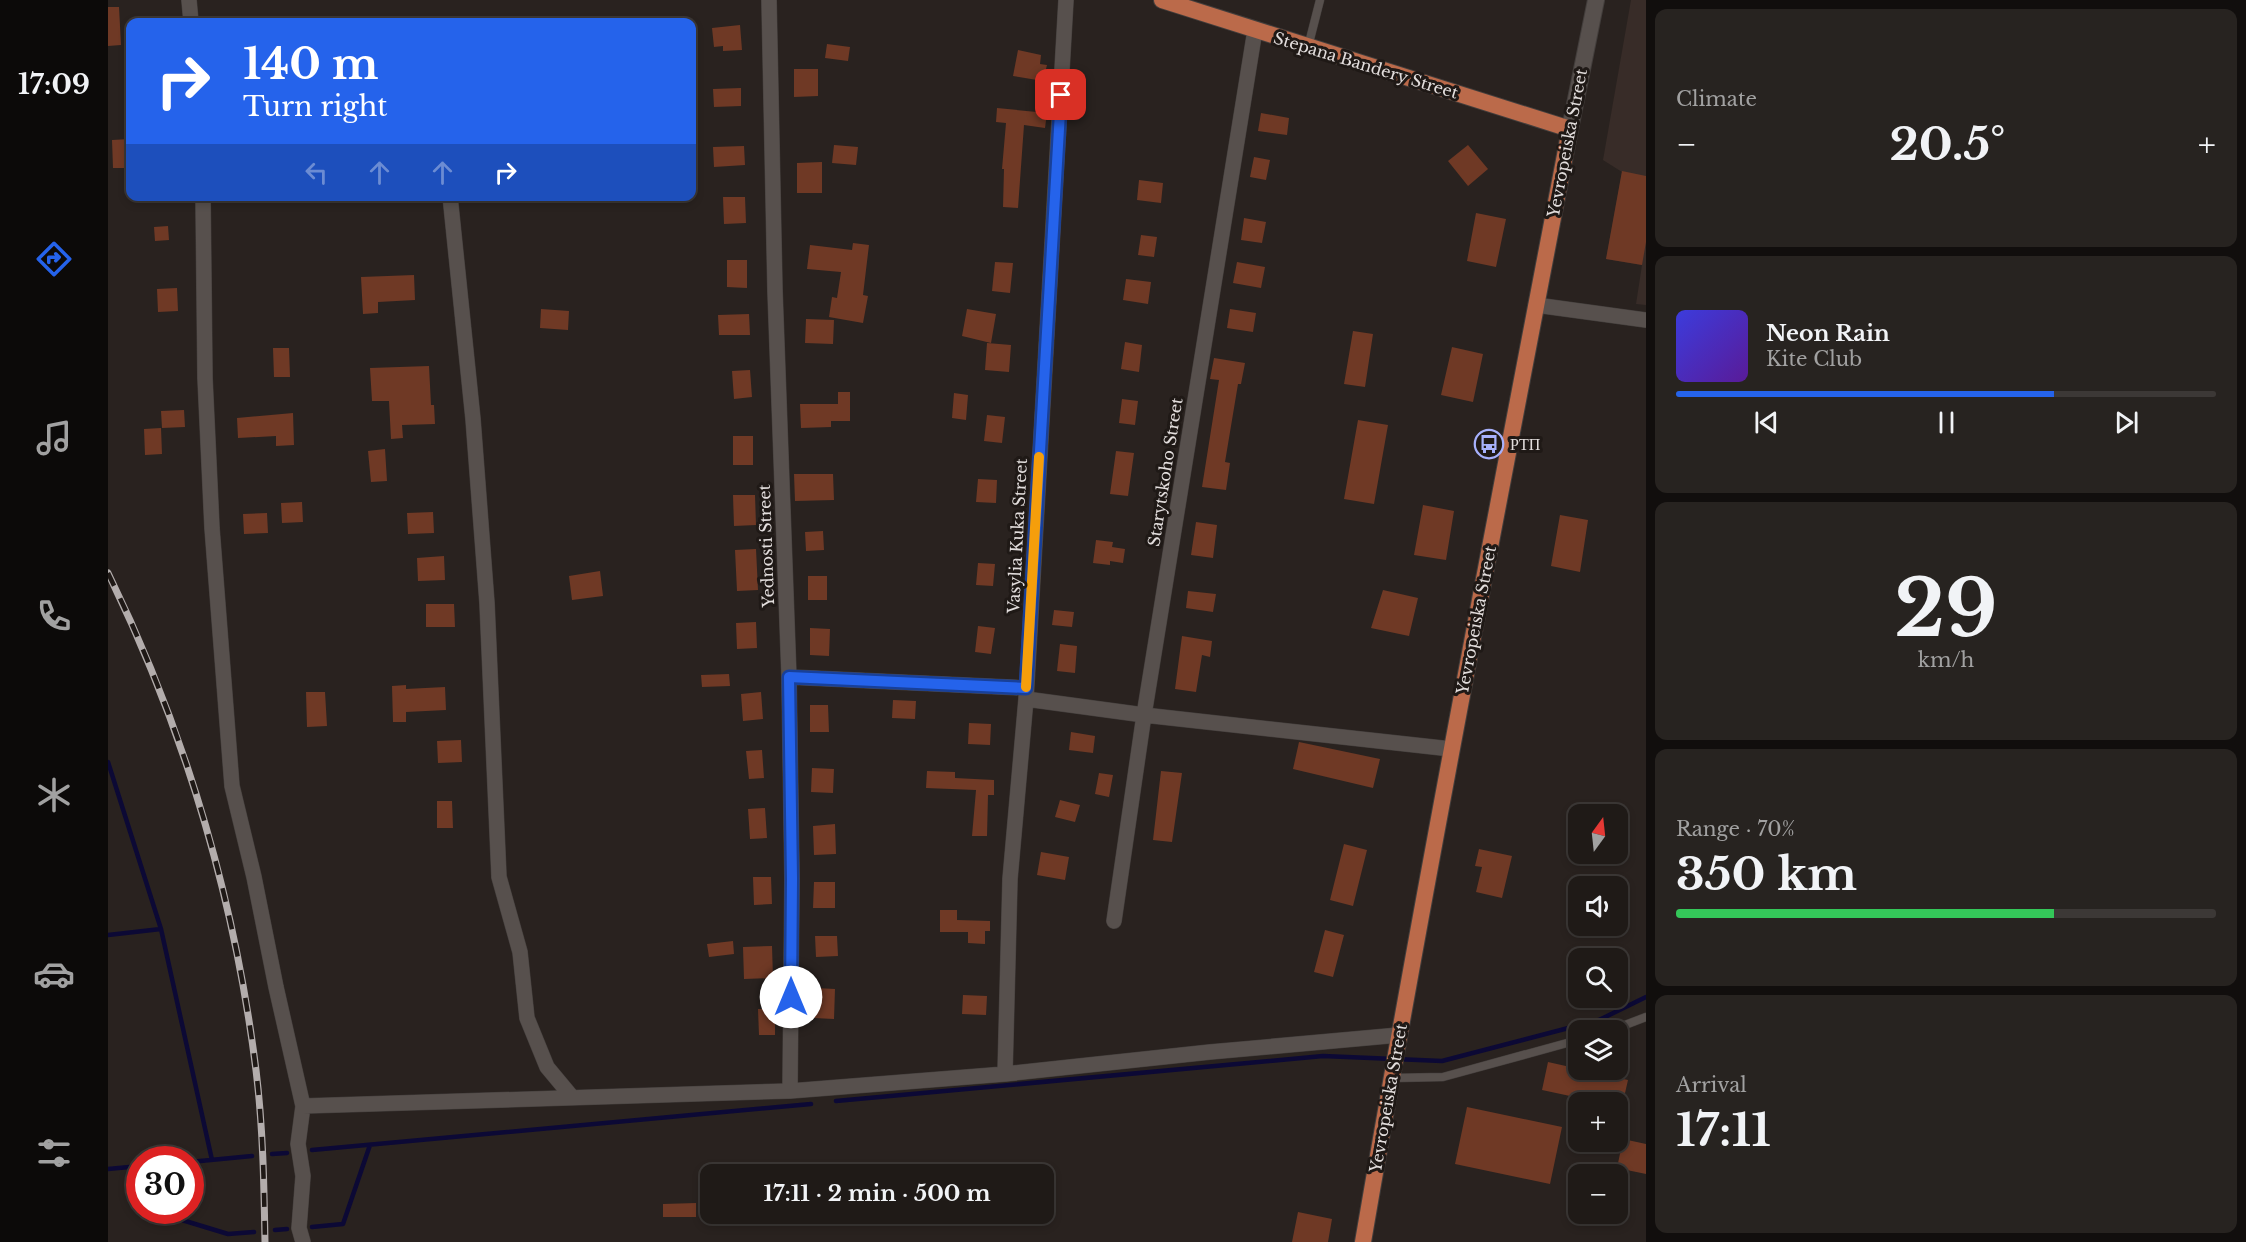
<!DOCTYPE html>
<html lang="en">
<head>
<meta charset="utf-8">
<style>
	body { margin:0; font-family:"Libre Baskerville",serif; background:#272320; color:#f1f3f6; height:100vh; display:flex; flex-direction:column; font-size:22px; white-space:nowrap }
	* { box-sizing:border-box; margin:0 }
	p { font-size:20px; color:#a1a1a1 }
	.icon { flex:none; width:33px; height:33px; fill:none; stroke:currentColor; stroke-width:2; stroke-linecap:round; stroke-linejoin:round }
	.map { position:relative; flex:1; overflow:hidden }
	.panel { display:flex; flex-direction:column; gap:9px; padding:9px; background:#110e0d; width:600px }
	.panel>* { flex:none }
	.top-card { position:absolute; left:18px; top:18px; width:570px; height:183px; border-radius:12px; box-shadow:0 3px 9px #0003,0 0 0 2px #3c3836; background:#2563eb; color:#fff; overflow:hidden }
	.needle { width:39px; rotate:15deg }
	.controls { position:absolute; left:1460px; top:804px; display:grid; gap:12px }
	.controls a { display:grid; place-items:center; width:60px; height:60px; border-radius:12px; background:#1f1a17; box-shadow:0 3px 9px #0003,0 0 0 2px #3c3836; font-size:30px }
	.speed { position:absolute; left:18px; top:1146px; display:flex; gap:12px; font-size:30px; font-weight:700; text-align:center }
	.speed>* { display:grid; place-content:center; width:78px; height:78px; border-radius:50%; background:#1f1a17; box-shadow:0 3px 9px #0003,0 0 0 2px #3c3836; line-height:1 }
	.speed .limit { border:9px solid #d22; background:#fff; color:#111 }
	.pin { position:absolute; display:grid; place-items:center; width:51px; height:51px; color:#fff; margin:-26px; border-radius:12px; box-shadow:0 3px 9px #0006 }
	.me { position:absolute; width:66px; margin:-33px; rotate:0deg; stroke-linejoin:round; filter:drop-shadow(0 0 4px #0008) }
	.turn { display:flex; align-items:center; gap:21px; height:126px; padding:0 18px; font-size:27px }
	.turn .icon { width:78px; height:78px; stroke-width:2.5 }
	.turn b { display:block; font-size:42px; line-height:51px }
	.lanes { display:flex; align-items:center; height:57px; padding:0 18px; background:#0003; justify-content:center; gap:30px; direction:ltr }
	.lanes .off { opacity:.35 }
	.big { font-size:45px; font-weight:700; line-height:1.1 }
	.panel .tile { flex:1; display:flex; flex-direction:column; justify-content:center; gap:9px; min-width:0; padding:0 21px; border-radius:12px; background:#272320 }
	.panel .dial { align-items:center; gap:0 }
	.dial b { font-size:78px; line-height:1 }
	.song { display:flex; align-items:center; gap:18px }
	.cover { width:72px; height:72px; border-radius:9px; background:linear-gradient(135deg,hsl(240 70% 55%),hsl(270 70% 35%)) }
	.played { height:6px; border-radius:3px; background:linear-gradient(90deg,#2563eb 70%,#3c3836 70%) }
	.keys { display:flex; justify-content:space-around; direction:ltr }
	.heat { display:flex; justify-content:space-between; align-items:center; font-size:33px; direction:ltr }
	.charge { height:9px; border-radius:4px; background:linear-gradient(90deg,#34c759 70%,#3c3836 0) }
	.trip { position:absolute; left:592px; top:1164px; width:354px; height:60px; border-radius:12px; background:#1f1a17; box-shadow:0 3px 9px #0003,0 0 0 2px #3c3836; font-weight:700; line-height:60px; text-align:center }
	main { display:flex; flex:1; min-height:0 }
	.tabs { display:flex; flex-direction:column; width:108px; justify-content:space-around; align-items:center; background:#0c0a09; color:#a1a1a1 }
	.tabs .icon { width:42px; height:42px }
	.tabs .on { color:#2563eb }
	.tabs b { font-size:27px; color:#f1f3f6 }
	.map>svg:first-child { display:block }
	.built { fill:#382c28 }
	.lines { fill:none; stroke-linecap:round; stroke-linejoin:round }
	.stream { stroke:#0c0935; stroke-width:4.5 }
	.building { fill:#6f3925 }
	.service-casing { stroke:#433e3c; stroke-width:9 }
	.minor-casing { stroke:#433e3c; stroke-width:16 }
	.secondary-casing { stroke:#433e3c; stroke-width:18 }
	.primary-casing { stroke:#433e3c; stroke-width:18 }
	.service { stroke:#57504d; stroke-width:8 }
	.minor { stroke:#57504d; stroke-width:15 }
	.secondary { stroke:#57504d; stroke-width:16 }
	.primary { stroke:#bb6a4a; stroke-width:16 }
	.rail-casing { stroke:#b3adac; stroke-width:7 }
	.rail { stroke:#1f1916; stroke-width:4.5; stroke-dasharray:14; stroke-linecap:butt }
	.route-casing { stroke:#184099; stroke-width:15 }
	.route { stroke:#2563eb; stroke-width:10 }
	.slow { stroke:#f59e0b; stroke-width:10 }
	.labels { text-anchor:middle; stroke-width:6; stroke-linejoin:round; paint-order:stroke }
	.street-label { font-size:16px; fill:#e3dedd; stroke:#1f1916 }
	.poi-label { font-size:16px; fill:#e3dedd; stroke:#1f1916; text-anchor:start }
</style>
</head>
<body>
<main>
<nav class="tabs">
<b>17:09</b>
<svg class="icon on" aria-label="directions" viewBox="0 0 24 24"><path d="M12 3l9 9-9 9-9-9zM9 14v-3h6M13 9l2 2-2 2"/></svg>
<svg class="icon" aria-label="music" viewBox="0 0 24 24"><path d="M9 18V5l10-2v13"/><circle cx="6" cy="18" r="3"/><circle cx="16" cy="16" r="3"/></svg>
<svg class="icon" aria-label="phone" viewBox="0 0 24 24"><path d="M5 4h4l2 5-3 2q2 4 5 5l2-3 5 2v4C11 20 4 13 5 4z"/></svg>
<svg class="icon" aria-label="climate" viewBox="0 0 24 24"><path d="M12 3v18M4 7l16 10M4 17L20 7"/></svg>
<svg class="icon" aria-label="car" viewBox="0 0 24 24"><path d="M5 17H2v-5l4-1 3-4h7l3 4 3 1v5h-3M9 17h6M6 11h13"/><circle cx="7" cy="17" r="2"/><circle cx="17" cy="17" r="2"/></svg>
<svg class="icon" aria-label="filters" viewBox="0 0 24 24"><path d="M4 7h16M4 17h16"/><circle cx="9" cy="7" r="2"/><circle cx="15" cy="17" r="2"/></svg>
</nav>
<div class="map">
<svg width="1538" height="1242" viewBox="0 0 1538 1242">
	<rect width="100%" height="100%" fill="#29221f"/>
	<path class="built" d="M1523,0H1538V305L1528,304L1534,265L1498,259L1514,172L1495,160Z"/>
	<g class="lines">
		<path class="stream" d="M0,762L53,929L104,1160
			M0,935L53,929
			M728,1101L1215,1056L1334,1061L1491,1020L1538,997
			M204,1150L703,1104
			M164,1154L179,1153
			M82,1162L144,1156
			M26,1167L32,1177
			M0,1169L32,1166
			M50,1210L51,1213L120,1234L146,1232
			M204,1227L235,1224L262,1145
			M167,1230L179,1229"/>
	</g>
	<path class="building" d="M0,7H11L13,45L0,46Z
		M632,25L634,50L615,51V46L606,47L604,28Z
		M719,44L742,47L740,61L717,58Z
		M910,50L933,55L932,64L939,65L935,81L905,76Z
		M686,69H710V96L686,97Z
		M633,88V106L606,107L605,89Z
		M889,108L939,113L937,128L916,125L910,208L895,207L896,169H894L898,123L888,122Z
		M1153,113L1181,118L1179,135L1150,131Z
		M22,139V168H5L4,140Z
		M726,145L750,147L748,165L724,163Z
		M1360,145L1380,169L1360,186L1340,161Z
		M636,146L637,165L606,167L605,147Z
		M1146,157L1162,160L1158,180L1142,177Z
		M714,162V193H689V163Z
		M1514,171L1538,176V242L1534,265L1498,259Z
		M1031,180L1055,183L1053,203L1029,200Z
		M615,197H637L638,223L616,224Z
		M1368,213L1398,219L1388,267L1359,261Z
		M1136,218L1158,222L1154,243L1133,240Z
		M60,226L61,240L47,241L46,227Z
		M1033,235L1049,237L1046,257L1030,255Z
		M745,243L761,245L755,295L760,296L755,323L721,317L724,297L729,298L733,272L699,269L702,245L744,250Z
		M619,260H639V288L619,287Z
		M887,262L905,263L902,293L884,291Z
		M1129,262L1157,267L1153,288L1125,283Z
		M306,275L307,300L270,302V313L255,314L253,277Z
		M1018,279L1043,282L1040,304L1015,300Z
		M69,288L70,311L50,312L49,289Z
		M433,309L461,311L460,330L432,328Z
		M859,309L888,314L883,343L854,336Z
		M1122,309L1148,313L1145,332L1119,328Z
		M641,314L642,335H611L610,315Z
		M698,319L726,320L725,344L697,343Z
		M1245,331L1265,334L1257,387L1236,384Z
		M1017,342L1034,345L1031,372L1013,369Z
		M879,343L903,345L901,372L877,370Z
		M1344,347L1375,354L1365,402L1333,395Z
		M165,348H181L182,377H166Z
		M1106,358L1137,363L1133,384H1130L1117,462L1122,463L1118,490L1094,487L1111,380L1102,379Z
		M321,366L323,405H326L327,424L294,425L295,438L283,439L281,401H264L262,368Z
		M642,370L644,397L626,399L624,371Z
		M730,392H742V421H723V427L693,428L692,404H730Z
		M846,393L860,395L858,420L844,418Z
		M1014,399L1030,401L1027,425L1011,423Z
		M76,410L77,427L54,428L53,411Z
		M185,413L186,445L168,446V436L130,438L129,418Z
		M879,415L897,417L894,443L876,441Z
		M1250,420L1280,425L1266,504L1236,499Z
		M53,428L54,454L37,455L36,429Z
		M625,436H645V465H625Z
		M277,449L279,481L263,482L260,451Z
		M1008,451L1026,453L1020,496L1002,494Z
		M686,474H725L726,500L687,501Z
		M870,479L889,480L888,503L868,502Z
		M625,495H647L648,525L626,526Z
		M194,502L195,522L174,523L173,503Z
		M1315,505L1346,511L1338,560L1306,555Z
		M325,512L326,533L300,534L299,513Z
		M159,513L160,533L136,534L135,514Z
		M1452,515L1480,520L1472,572L1443,566Z
		M1088,522L1109,525L1105,558L1083,555Z
		M715,531L716,550L698,551L697,532Z
		M988,540L1005,542L1004,547L1017,549L1015,563L1002,561V565L985,563Z
		M648,549L650,590L629,591L627,550Z
		M336,556L337,580L310,581L309,558Z
		M870,563L887,564L885,586L868,585Z
		M492,571L495,596L464,600L461,576Z
		M700,576H719V600H700Z
		M1275,590L1310,598L1301,636L1263,628Z
		M1080,591L1108,594L1105,612L1078,608Z
		M318,604H346L347,627H318Z
		M946,610L966,612L964,627L944,625Z
		M648,622L649,648L629,649L628,623Z
		M870,626L887,628L883,654L867,652Z
		M702,628L722,629L721,656L702,655Z
		M1074,636L1104,641L1102,657L1094,655L1088,692L1067,689Z
		M952,644L969,646L967,673L949,671Z
		M621,674L622,686L594,687L593,675Z
		M298,685V689L337,687L338,710L298,712V722H285L284,686Z
		M198,692H217L219,726L199,727Z
		M653,692L655,719L635,721L633,694Z
		M785,700L808,701L807,719L784,718Z
		M702,705H720L721,732H702Z
		M861,723L883,724L882,745L860,744Z
		M963,732L987,736L985,753L961,750Z
		M353,740L354,762L330,763L329,741Z
		M1191,742L1272,759L1265,788L1185,769Z
		M654,750L656,778L641,779L638,751Z
		M704,768L726,769L725,793L703,792Z
		M819,771L847,772V778L886,780V795H880L879,836H864L868,790L818,788Z
		M1053,771L1074,773L1064,842L1045,840Z
		M991,773L1005,775L1001,797L987,794Z
		M952,800L972,805L967,822L947,817Z
		M329,801H344L345,828H329Z
		M657,808L659,838L642,839L640,809Z
		M727,824L728,854L706,855L705,826Z
		M1236,844L1259,850L1245,906L1222,900Z
		M1371,849L1404,856L1394,898L1368,892L1374,867L1367,866Z
		M933,852L961,857L957,880L929,875Z
		M645,877H663L664,904L646,905Z
		M706,882H727V908H705Z
		M832,910H849V920L882,921V931H877V944L860,943V932H832Z
		M1217,930L1236,935L1225,977L1206,972Z
		M707,936H729L730,956L708,957Z
		M625,941L626,954L601,957L599,944Z
		M664,946L665,978L636,979L635,947Z
		M708,988L727,989L726,1019L706,1018Z
		M855,995L879,996L878,1015L854,1014Z
		M650,1009H667V1035H651Z
		M1440,1062L1520,1080L1515,1102H1490L1434,1090Z
		M1359,1107L1454,1127L1442,1184L1347,1164Z
		M1515,1139L1538,1144V1174L1509,1168Z
		M588,1203V1217H555V1204Z
		M1190,1212L1224,1219L1220,1242H1184Z"/>
	<g class="lines">
		<g class="service-casing">
			<path id="service" d="M1200,47L1212,0
				M1504,1030L1538,1017
				M1285,1078L1335,1077L1470,1040"/>
		</g>
		<g class="minor-casing">
			<path id="minor" d="M81,0L83,22
				M661,0L667,291L681,677L684,879L682,1091
				M95,196L97,378L104,528L124,786L146,877L168,987L195,1106L190,1144L195,1176L191,1228L195,1242
				M342,196L365,419L379,603L391,877L412,952L419,1018L439,1067L464,1097
				M1428,305L1538,320
				M681,677L918,688
				M918,699L1036,715L1343,749
				M1006,921L1036,715L1147,30
				M897,1074L902,879L918,699L958,0
				M195,1106L682,1091L897,1074L1102,1052L1291,1035"/>
		</g>
		<g class="secondary-casing">
			<path id="secondary" d="M1462,129L1488,0"/>
		</g>
		<g class="primary-casing">
			<path id="primary" d="M1054,0L1462,129C1391,500 1319,870 1255,1242"/>
		</g>
		<use href="#service" class="service"/>
		<use href="#minor" class="minor"/>
		<use href="#secondary" class="secondary"/>
		<use href="#primary" class="primary"/>
		<g class="rail-casing">
			<path id="rail" d="M0,573C77,731 126,895 148,1070C155,1127 156,1185 157,1242"/>
		</g>
		<use href="#rail" class="rail"/>
	</g>
	<g class="lines">
		<g class="route-casing">
			<path id="route" d="M683,997L684,879L681,677L918,688L953,95"/>
		</g>
		<use href="#route" class="route"/>
		<path class="slow" d="M918,687L931,457"/>
	</g>
	<defs>
		<g id="bus-ring" transform="scale(1.5)"><circle r="9.5" fill="#1f1916" stroke="#a7b1fc" stroke-width="1.5"/><path d="M-5-6H5V4H4V6H2V4H-2V6H-4V4H-5ZM-3.5-4V0h7V-4ZM-3.5 1.2v1.5H-2V1.2ZM2 1.2v1.5H3.5V1.2Z" fill="#a7b1fc"/></g>
	</defs>
	<g fill-rule="evenodd">
		<use href="#bus-ring" x="1381" y="444"/>
	</g>
	<g class="labels">
		<g class="street-label">
			<text transform="translate(1258 65) rotate(17)" y="6">Stepana Bandery Street</text>
			<text transform="translate(1459 143) rotate(-79)" y="6">Yevropeiska Street</text>
			<text transform="translate(1057 472) rotate(-81)" y="6">Starytskoho Street</text>
			<text transform="translate(909 536) rotate(-87)" y="6">Vasylia Kuka Street</text>
			<text transform="translate(658 546) rotate(-92)" y="6">Yednosti Street</text>
			<text transform="translate(1368 620) rotate(-79)" y="6">Yevropeiska Street</text>
			<text transform="translate(1280 1098) rotate(-80)" y="6">Yevropeiska Street</text>
		</g>
		<g class="poi-label">
			<text x="1402" y="450">РТП</text>
		</g>
	</g>
</svg>
<div class="controls">
<a><svg class="needle" viewBox="-14 -14 28 28"><path d="M0-13l5 13h-10z" fill="#e53935"/><path d="M0 13l5-13h-10z" fill="#a1a1a1"/></svg></a>
<a><svg class="icon" aria-label="sound" viewBox="0 0 24 24"><path d="M4 9h4l5-4v14l-5-4H4zM17 9q2 3 0 6"/></svg></a>
<a><svg class="icon" aria-label="search" viewBox="0 0 24 24"><circle cx="10" cy="10" r="6"/><path d="M15 15l6 6"/></svg></a>
<a><svg class="icon" aria-label="layers" viewBox="0 0 24 24"><path d="M12 4l9 5-9 5-9-5zM3 14l9 5 9-5"/></svg></a>
<a>+</a>
<a>−</a>
</div>
<div class="speed"><div class="limit">30</div></div>
<div class="pin" style="left:953px;top:95px;background:#d93025"><svg class="icon" aria-label="arrive" viewBox="0 0 24 24"><path d="M6 21V4h12l-3 4 3 4H6"/></svg></div>
<svg class="me" style="left:683px;top:997px" viewBox="-20 -20 40 40"><circle r="19" fill="#fff"/><path d="M0-13L10 11 0 6-10 11z" fill="#2563eb"/></svg>
<div class="trip">17:11 · 2 min · 500 m</div>
<div class="top-card">
<div class="turn"><svg class="icon" aria-label="right" viewBox="0 0 24 24"><path d="M7 20v-9h11M14 6l5 5-5 5"/></svg><div><b>140 m</b>Turn right</div></div>
<div class="lanes"><svg class="icon off" aria-label="left" viewBox="0 0 24 24"><path d="M17 20v-9H6M10 6l-5 5 5 5"/></svg><svg class="icon off" aria-label="ahead" viewBox="0 0 24 24"><path d="M12 20V5M6 11l6-6 6 6"/></svg><svg class="icon off" aria-label="ahead" viewBox="0 0 24 24"><path d="M12 20V5M6 11l6-6 6 6"/></svg><svg class="icon" aria-label="right" viewBox="0 0 24 24"><path d="M7 20v-9h11M14 6l5 5-5 5"/></svg></div>
</div>
</div>
<section class="panel">
<div class="tile"><p>Climate</p>
<div class="heat"><a>−</a><b class="big">20.5°</b><a>+</a></div>
</div>
<div class="tile">
<div class="song"><i class="cover"></i><div><b>Neon Rain</b><p>Kite Club</p></div></div>
<div class="played"></div>
<div class="keys"><svg class="icon" aria-label="previous" viewBox="0 0 24 24"><path d="M18 5L8 12l10 7zM5 5v14"/></svg><svg class="icon" aria-label="pause" viewBox="0 0 24 24"><path d="M8 5v14M16 5v14"/></svg><svg class="icon" aria-label="next" viewBox="0 0 24 24"><path d="M6 5l10 7-10 7zM19 5v14"/></svg></div>
</div>
<div class="tile dial"><b>29</b><p>km/h</p></div>
<div class="tile"><p>Range · 70%</p><b class="big">350 km</b><div class="charge"></div></div>
<div class="tile"><p>Arrival</p><b class="big">17:11</b></div>
</section>
</main>
</body>
</html>
